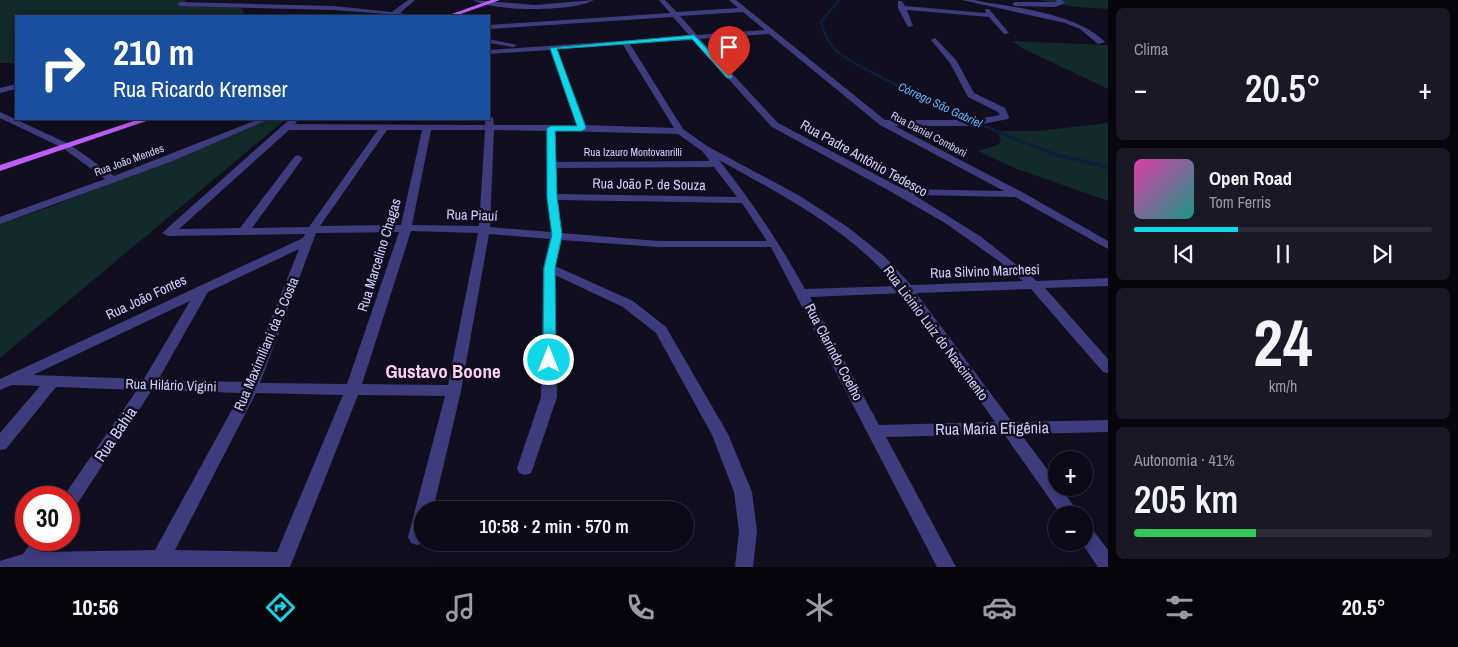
<!DOCTYPE html>
<html lang="pt">
<head>
<meta charset="utf-8">
<style>
	body { margin:0; font-family:"Archivo Narrow",sans-serif; background:#1b1825; color:#f1f3f6; height:100vh; display:flex; flex-direction:column; font-size:19px; white-space:nowrap }
	* { box-sizing:border-box; margin:0 }
	p { font-size:16px; color:#9a9aa2 }
	.icon { flex:none; width:28px; height:28px; fill:none; stroke:currentColor; stroke-width:2; stroke-linecap:round; stroke-linejoin:round }
	.map { position:relative; flex:1; overflow:hidden }
	.details { display:flex; flex-direction:column; gap:8px; padding:8px; background:#07060d; width:350px }
	.details>* { flex:none }
	.banner { position:absolute; left:15px; top:15px; width:475px; height:105px; border-radius:0px; box-shadow:0 2px 12px #0003,0 0 0 1px #2d2b37; background:#1a4fa0; color:#fff; overflow:hidden }
	.controls { position:absolute; left:1048px; top:451px; display:grid; gap:10px }
	.controls a { display:grid; place-items:center; width:45px; height:45px; border-radius:50%; background:#0d0a18; box-shadow:0 2px 12px #0003,0 0 0 1px #2d2b37; font-size:25px }
	.speed { position:absolute; left:15px; top:486px; display:flex; gap:10px; font-size:25px; font-weight:700; text-align:center }
	.speed>* { display:grid; place-content:center; width:65px; height:65px; border-radius:50%; background:#0d0a18; box-shadow:0 2px 12px #0003,0 0 0 1px #2d2b37; line-height:1 }
	.speed .limit { border:8px solid #d22; background:#fff; color:#111 }
	.pin { position:absolute; display:grid; place-items:center; width:42px; height:42px; color:#fff; margin:-51px -21px; border-radius:50% 50% 50% 0; rotate:-45deg; box-shadow:0 0 5px #0007 }
	.pin .icon { rotate:45deg }
	.me { position:absolute; width:55px; margin:-28px; rotate:0deg; stroke-linejoin:round; filter:drop-shadow(0 0 4px #0008) }
	.turn { display:flex; align-items:center; gap:18px; height:105px; padding:0 15px; font-size:22px }
	.turn .icon { width:65px; height:65px; stroke-width:2.5 }
	.turn b { display:block; font-size:35px; line-height:42px }
	.big { font-size:38px; font-weight:600; line-height:1.1 }
	.details .widget { flex:1; display:flex; flex-direction:column; justify-content:center; gap:8px; min-width:0; padding:0 18px; border-radius:8px; background:#1b1825 }
	.details .dial { align-items:center; gap:0 }
	.dial b { font-size:65px; line-height:1 }
	.song { display:flex; align-items:center; gap:15px }
	.cover { width:60px; height:60px; border-radius:8px; background:linear-gradient(135deg,hsl(320 70% 55%),hsl(170 70% 35%)) }
	.played { height:5px; border-radius:2px; background:linear-gradient(90deg,#0ed7ea 35%,#2d2b37 35%) }
	.keys { display:flex; justify-content:space-around; direction:ltr }
	.heat { display:flex; justify-content:space-between; align-items:center; font-size:28px; direction:ltr }
	.charge { height:8px; border-radius:4px; background:linear-gradient(90deg,#34c759 41%,#2d2b37 0) }
	.trip { position:absolute; left:414px; top:501px; width:280px; height:50px; border-radius:25px; background:#0d0a18; box-shadow:0 2px 12px #0003,0 0 0 1px #2d2b37; font-weight:600; line-height:50px; text-align:center }
	.dock { display:flex; height:80px; justify-content:space-around; align-items:center; background:#05040a; color:#9a9aa2 }
	.dock .icon { width:35px; height:35px }
	.dock .on { color:#0ed7ea }
	.dock b { font-size:22px; color:#f1f3f6 }
	main { display:flex; flex:1; min-height:0 }
	.map>svg:first-child { display:block }
	.green { fill:#122a29 }
	.lines { fill:none; stroke-linecap:round; stroke-linejoin:round }
	.stream-far2 { stroke:#0c1e3b; stroke-width:2.5 }
	.stream-far1 { stroke:#0c1e3b; stroke-width:3 }
	.stream { stroke:#0c1e3b; stroke-width:4 }
	.minor { fill:#3e3c7c; fill-rule:evenodd }
	.major { fill:#bb5ef5; fill-rule:evenodd }
	.route { fill:#0ed7ea; stroke:#098c98 }
	.labels { text-anchor:middle; stroke-width:5; stroke-linejoin:round; paint-order:stroke }
	.far-street-label { font-size:11px; fill:#d5d0fc; stroke:#110e20 }
	.far-water-label { font-size:12px; font-style:italic; fill:#65b5f6; stroke:#110e20 }
	.street-label { font-size:14px; fill:#d5d0fc; stroke:#110e20 }
	.near-street-label { font-size:16px; fill:#d5d0fc; stroke:#110e20 }
	.district-label { font-size:19px; font-weight:bold; fill:#fcd2ee; stroke:#110e20 }
</style>
</head>
<body>
<main>
<div class="map">
<svg width="1108" height="567" viewBox="0 0 1108 567">
	<rect width="100%" height="100%" fill="#110e20"/>
	<path class="green" d="M0,0H186L183,4L238,7L242,9L244,13L242,16H16V63H0Z
		M1040,0H1108V9L1075,7Z
		M1012,41L1108,45V89L1022,48Z
		M271,119H286L0,358V224L50,207Z
		M1108,123V201L1012,167L978,151L998,145L1001,140L998,132L993,131H1038Z"/>
	<g class="lines">
		<path class="stream-far2" d="M839,0L821,22C829,52 841,55 867,70"/>
		<path class="stream-far1" d="M864,68C927,103 993,131 1060,156"/>
		<path class="stream" d="M1057,155L1108,167"/>
		<path class="minor" d="M408,0H415L400,13L415,16L333,10L180,6L177,4L180,2L333,6L392,12Z
			M473,0L534,5L594,0C574,12 493,12 473,0Z
			M659,0H665L677,12L738,8L729,0H736L885,120H972L1000,115L998,112L968,97L950,63L931,40L935,38L956,60L974,93L1005,108L1009,117L1008,119L972,126H895L1022,192L1108,241V249L1015,197L914,195L980,236L1037,281L1108,278V286L1045,288L1108,359V373L1103,372L1031,289L916,293L1012,422L1108,420V432L1021,434L1056,481V488H1061L1080,515H1061L1004,434L886,437L956,567H937L771,247H658L562,240L555,266L633,301L666,327L728,434L752,492L757,531L753,567H735L739,531L734,492L712,435L656,333L623,307L555,275L557,397L533,468L531,473L525,475L519,473L517,468L541,397L543,268L550,239L489,234L461,391L433,510H422L423,543L417,545L411,543L408,537L445,396L358,395L290,567H0V561L23,554L33,540H52L45,552L155,550L241,393L152,390L75,507L69,509V498L63,497L137,390L56,387L6,449L0,450V433L40,386L12,385L0,390V379L303,238L305,234L168,236L162,233L290,119H296L297,121L295,124L485,125V119H489V115L493,118L494,125H577L550,50L489,54V50L690,36L673,17L489,29V25L670,13ZM743,12L765,30L697,35L680,16ZM769,34L880,125L1004,191L903,189L778,123L700,39ZM693,40L772,127L888,190L945,223L999,261L1023,281L911,285L885,257L849,228L800,196L707,146L683,129L630,44ZM623,45L674,128L586,125L557,49ZM289,130H378L309,227L252,228L303,158L298,155L295,156L240,228L179,229ZM387,130H422L401,225L320,226ZM431,130H485L479,226L412,225ZM494,130L546,131L547,197L551,232L490,227ZM556,131L678,134L702,151L710,161L556,162ZM719,160C784,196 848,229 897,286L805,289C779,242 752,202 719,160ZM714,167L737,197L557,194V168ZM558,200L742,203L767,241H658L562,233ZM411,231L478,233L448,385L362,384ZM399,232L347,384L260,383L316,233ZM299,249L246,382L158,380L208,292ZM904,293L995,422L879,425L810,297ZM190,301L144,379L33,375ZM256,393L343,395L277,552L175,550Z
			M962,0H974C1014,8 1075,12 1105,42L1098,44L1080,29L1065,23Z
			M1055,0H1062L1065,3L1055,7L1015,6L1012,4L1015,2H1057Z
			M898,1H902L905,6L986,13L985,9H989L1009,33L1004,34L989,17L907,10L913,26L908,27L898,8Z
			M489,39L517,45L513,47L489,43Z
			M16,84V89L0,93V88Z
			M0,112L69,144L114,176L259,119H270L170,162L0,224V217L105,179L63,148L0,118Z
			M1084,524L1090,526L1108,550V567H1098L1081,542H1084Z"/>
		<path class="major" d="M491,0H500L455,16H446Z
			M140,119H152L0,171V165Z"/>
	</g>
	<path class="route" d="M694,35L732,75V78H727L692,39L557,49L586,128L582,131H555L557,197L562,235L555,268L556,360L554,363H545L543,360L544,268L552,235L547,197V128L551,126H577L550,48Z"/>
	<g class="labels">
		<g class="far-street-label">
			<text transform="translate(929 134) rotate(28)" y="4">Rua Daniel Comboni</text>
			<text x="633" y="156">Rua Izauro Montovanrilli</text>
			<text transform="translate(129 160) rotate(-20)" y="4">Rua João Mendes</text>
		</g>
		<g class="far-water-label">
			<text transform="translate(940 105) rotate(25)" y="4">Córrego São Gabriel</text>
		</g>
		<g class="street-label">
			<text transform="translate(864 158) rotate(29)" y="5">Rua Padre Antônio Tedesco</text>
			<text transform="translate(649 184) rotate(1)" y="5">Rua João P. de Souza</text>
			<text transform="translate(472 215) rotate(2)" y="5">Rua Piauí</text>
			<text transform="translate(379 255) rotate(-73)" y="5">Rua Marcelino Chagas</text>
			<text transform="translate(985 271) rotate(-2)" y="5">Rua Silvino Marchesi</text>
			<text transform="translate(146 297) rotate(-25)" y="5">Rua João Fontes</text>
			<text transform="translate(936 333) rotate(53)" y="5">Rua Licinio Luiz do Nascimento</text>
			<text transform="translate(266 344) rotate(-67)" y="5">Rua Maximiliani da S Costa</text>
			<text transform="translate(834 352) rotate(62)" y="5">Rua Clarindo Coelho</text>
			<text transform="translate(171 385) rotate(2)" y="5">Rua Hilário Vigini</text>
		</g>
		<g class="near-street-label">
			<text transform="translate(992 428) rotate(-1)" y="6">Rua Maria Efigênia</text>
			<text transform="translate(115 434) rotate(-56)" y="6">Rua Bahia</text>
		</g>
		<g class="district-label">
			<text x="443" y="378">Gustavo Boone</text>
		</g>
	</g>
</svg>
<div class="controls">
<a>+</a>
<a>−</a>
</div>
<div class="speed"><div class="limit">30</div></div>
<div class="pin" style="left:729px;top:77px;background:#d93025"><svg class="icon" aria-label="arrive" viewBox="0 0 24 24"><path d="M6 21V4h12l-3 4 3 4H6"/></svg></div>
<svg class="me" style="left:549px;top:360px" viewBox="-20 -20 40 40"><circle r="17" fill="#0ed7ea" stroke="#fff" stroke-width="3"/><path d="M0-11L8 9 0 5-8 9z" fill="#fff"/></svg>
<div class="trip">10:58 · 2 min · 570 m</div>
<div class="banner">
<div class="turn"><svg class="icon" aria-label="right" viewBox="0 0 24 24"><path d="M7 20v-9h11M14 6l5 5-5 5"/></svg><div><b>210 m</b>Rua Ricardo Kremser</div></div>
</div>
</div>
<section class="details">
<div class="widget"><p>Clima</p>
<div class="heat"><a>−</a><b class="big">20.5°</b><a>+</a></div>
</div>
<div class="widget">
<div class="song"><i class="cover"></i><div><b>Open Road</b><p>Tom Ferris</p></div></div>
<div class="played"></div>
<div class="keys"><svg class="icon" aria-label="previous" viewBox="0 0 24 24"><path d="M18 5L8 12l10 7zM5 5v14"/></svg><svg class="icon" aria-label="pause" viewBox="0 0 24 24"><path d="M8 5v14M16 5v14"/></svg><svg class="icon" aria-label="next" viewBox="0 0 24 24"><path d="M6 5l10 7-10 7zM19 5v14"/></svg></div>
</div>
<div class="widget dial"><b>24</b><p>km/h</p></div>
<div class="widget"><p>Autonomia · 41%</p><b class="big">205 km</b><div class="charge"></div></div>
</section>
</main>
<nav class="dock">
<b>10:56</b>
<svg class="icon on" aria-label="directions" viewBox="0 0 24 24"><path d="M12 3l9 9-9 9-9-9zM9 14v-3h6M13 9l2 2-2 2"/></svg>
<svg class="icon" aria-label="music" viewBox="0 0 24 24"><path d="M9 18V5l10-2v13"/><circle cx="6" cy="18" r="3"/><circle cx="16" cy="16" r="3"/></svg>
<svg class="icon" aria-label="phone" viewBox="0 0 24 24"><path d="M5 4h4l2 5-3 2q2 4 5 5l2-3 5 2v4C11 20 4 13 5 4z"/></svg>
<svg class="icon" aria-label="climate" viewBox="0 0 24 24"><path d="M12 3v18M4 7l16 10M4 17L20 7"/></svg>
<svg class="icon" aria-label="car" viewBox="0 0 24 24"><path d="M5 17H2v-5l4-1 3-4h7l3 4 3 1v5h-3M9 17h6M6 11h13"/><circle cx="7" cy="17" r="2"/><circle cx="17" cy="17" r="2"/></svg>
<svg class="icon" aria-label="filters" viewBox="0 0 24 24"><path d="M4 7h16M4 17h16"/><circle cx="9" cy="7" r="2"/><circle cx="15" cy="17" r="2"/></svg>
<b>20.5°</b>
</nav>
</body>
</html>
